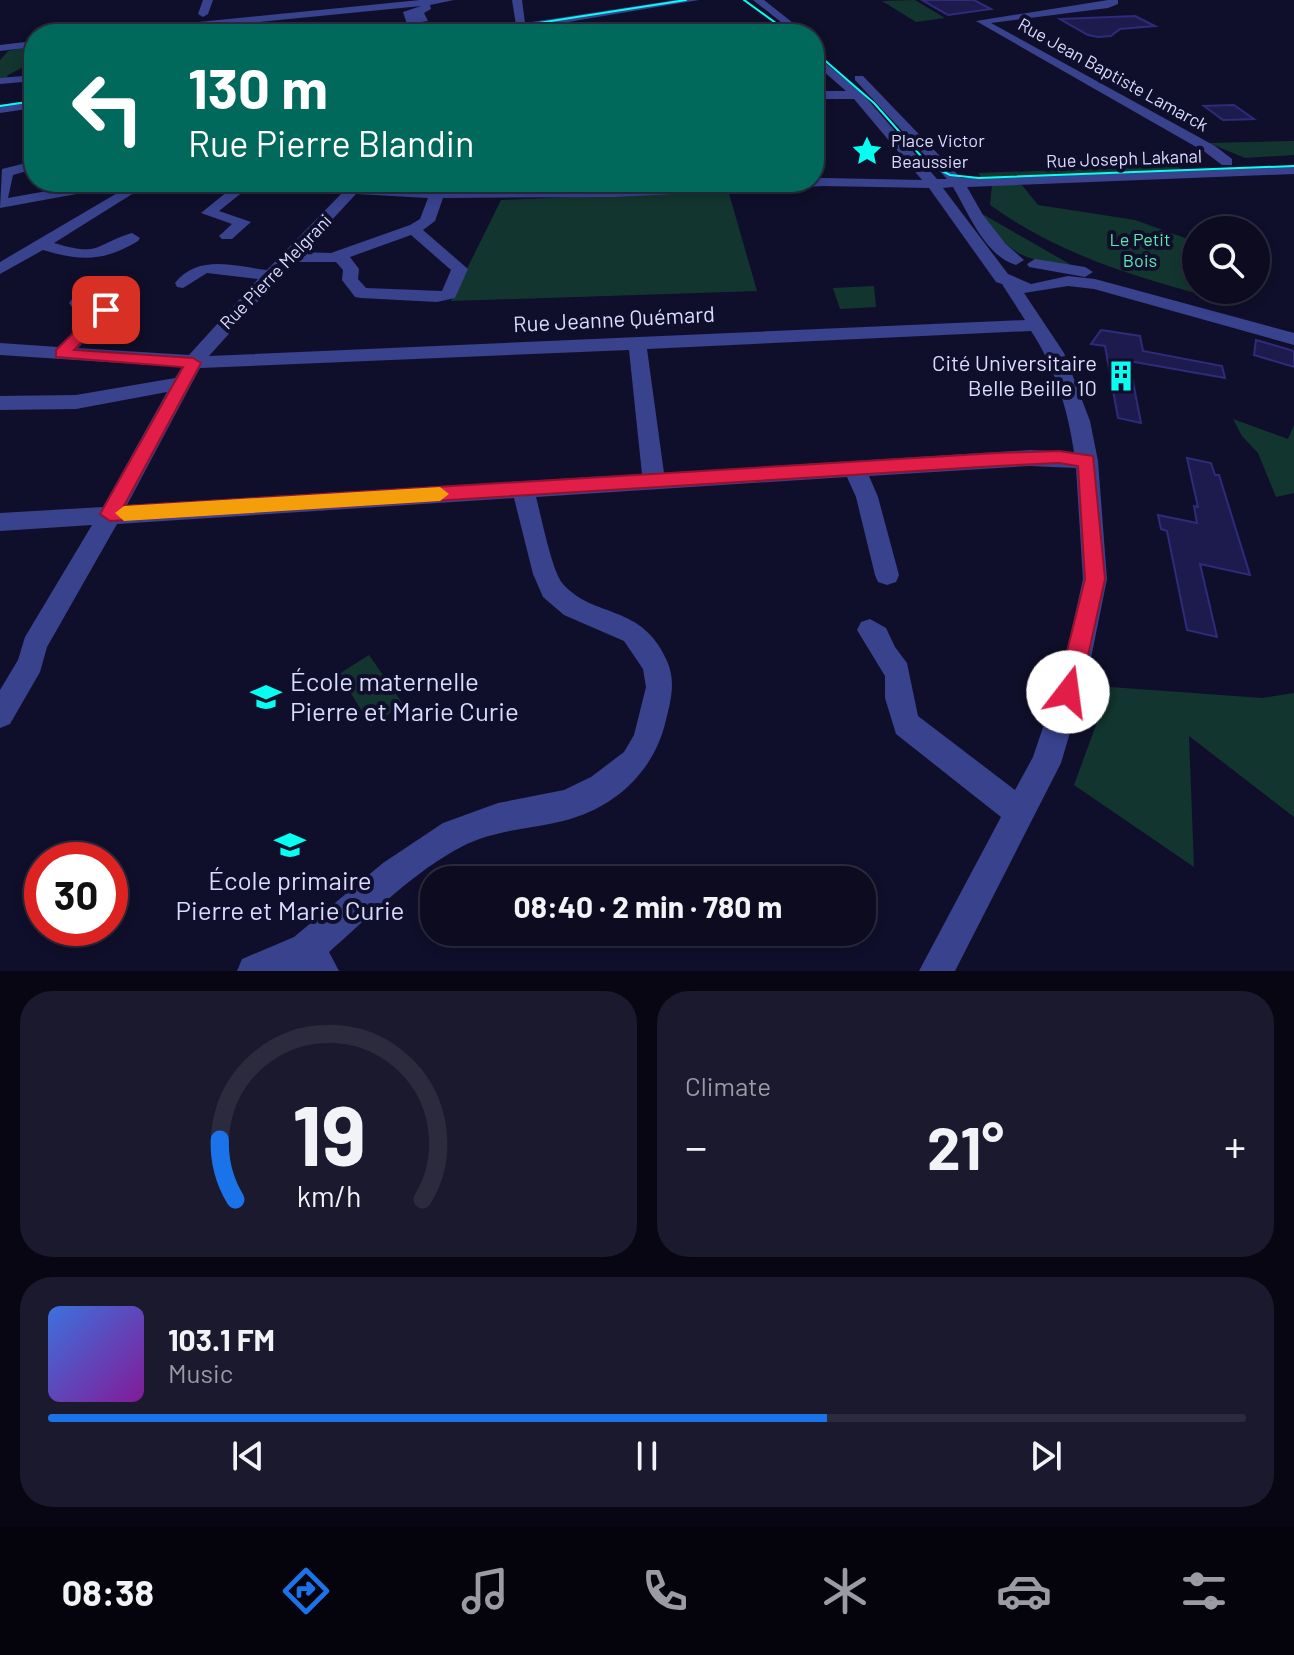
<!DOCTYPE html>
<html lang="en">
<head>
<meta charset="utf-8">
<style>
	body { margin:0; font-family:Barlow,sans-serif; background:#1a192d; color:#f1f3f6; height:100vh; display:flex; flex-direction:column; font-size:30px; white-space:nowrap }
	* { box-sizing:border-box; margin:0 }
	p { font-size:26px; color:#9a9ba5 }
	.icon { flex:none; width:44px; height:44px; fill:none; stroke:currentColor; stroke-width:2; stroke-linecap:round; stroke-linejoin:round }
	.map { position:relative; height:971px; overflow:hidden }
	.panel { display:flex; flex-direction:column; gap:20px; padding:20px; background:#070612; flex:1 }
	.panel>* { flex:none }
	.banner { position:absolute; left:24px; top:24px; width:800px; height:168px; border-radius:32px; box-shadow:0 4px 12px #0003,0 0 0 2px #2c2b3e; background:#00695c; color:#fff; overflow:hidden }
	.fabs { position:absolute; left:1182px; top:216px; display:grid; gap:16px }
	.fabs a { display:grid; place-items:center; width:88px; height:88px; border-radius:50%; background:#0c0b20; box-shadow:0 4px 12px #0003,0 0 0 2px #2c2b3e; font-size:40px }
	.speed { position:absolute; left:24px; top:842px; display:flex; gap:16px; font-size:40px; font-weight:700; text-align:center }
	.speed>* { display:grid; place-content:center; width:104px; height:104px; border-radius:50%; background:#0c0b20; box-shadow:0 4px 12px #0003,0 0 0 2px #2c2b3e; line-height:1 }
	.speed .limit { border:12px solid #d22; background:#fff; color:#111 }
	.pin { position:absolute; display:grid; place-items:center; width:68px; height:68px; color:#fff; margin:-34px; border-radius:16px; box-shadow:0 4px 12px #0006 }
	.me { position:absolute; width:88px; margin:-44px; rotate:15deg; stroke-linejoin:round; filter:drop-shadow(0 0 6px #0008) }
	.turn { display:flex; align-items:center; gap:28px; height:168px; padding:0 32px; font-size:36px }
	.turn .icon { width:104px; height:104px; stroke-width:2.5 }
	.turn b { display:block; font-size:56px; line-height:68px }
	.big { font-size:60px; font-weight:700; line-height:1.1 }
	.panel .tile { flex:1; display:flex; flex-direction:column; justify-content:center; gap:12px; min-width:0; padding:0 28px; border-radius:32px; background:#1a192d }
	.panel .dial { align-items:center; gap:0 }
	.dial svg { height:208px; overflow:visible; fill:none; stroke:#2c2b3e; stroke-width:7; stroke-linecap:round; text-anchor:middle }
	.dial text { fill:#f1f3f6; stroke:none }
	.song { display:flex; align-items:center; gap:24px }
	.cover { width:96px; height:96px; border-radius:12px; background:linear-gradient(135deg,hsl(220 70% 55%),hsl(290 70% 35%)) }
	.played { height:8px; border-radius:4px; background:linear-gradient(90deg,#1a73e8 65%,#2c2b3e 65%) }
	.keys { display:flex; justify-content:space-around; direction:ltr }
	.heat { display:flex; justify-content:space-between; align-items:center; font-size:44px; direction:ltr }
	.panel .tiles { flex:1; display:grid; gap:20px; grid-template-columns:1fr 1fr }
	.tile:last-child { grid-column:span 2 }
	.trip { position:absolute; left:420px; top:866px; width:456px; height:80px; border-radius:32px; background:#0c0b20; box-shadow:0 4px 12px #0003,0 0 0 2px #2c2b3e; font-weight:700; line-height:80px; text-align:center }
	.menu { display:flex; height:128px; justify-content:space-around; align-items:center; background:#05040d; color:#9a9ba5 }
	.menu .icon { width:56px; height:56px }
	.menu .on { color:#1a73e8 }
	.menu b { font-size:36px; color:#f1f3f6 }
	.map>svg:first-child { display:block }
	.green { fill:#12362f }
	.building { fill:#1d1a4d; stroke:#2f2b7a; stroke-width:2 }
	.lines { fill:none; stroke-linecap:round; stroke-linejoin:round }
	.minor { fill:#38428d; fill-rule:evenodd }
	.tram { stroke:#06fff1; stroke-width:2 }
	.route { fill:#e11d48; stroke:#92132f; stroke-width:2 }
	.slow { fill:#f59e0b }
	.labels { text-anchor:middle; stroke-width:8; stroke-linejoin:round; paint-order:stroke }
	.far-street-label { font-size:18px; fill:#dadbff; stroke:#100f2b }
	.far-poi-label { font-size:18px; fill:#dadbff; stroke:#100f2b; text-anchor:start }
	.far-park-label { font-size:18px; fill:#5ee7af; stroke:#100f2b }
	.street-label { font-size:22px; fill:#dadbff; stroke:#100f2b }
	.poi-label { font-size:22px; fill:#dadbff; stroke:#100f2b; text-anchor:end }
	.near-poi-label { font-size:26px; fill:#dadbff; stroke:#100f2b; text-anchor:start }
</style>
</head>
<body>
<div class="map">
<svg width="1294" height="971" viewBox="0 0 1294 971">
	<rect width="100%" height="100%" fill="#100f2b"/>
	<path class="green" d="M915,0L945,18L916,22L882,1Z
		M34,46V52L29,58L31,63L8,75L6,79L0,80V60L8,51Z
		M1294,141V155L1245,158L1209,143Z
		M1177,166L1185,172L983,180L978,173Z
		M388,182H660L406,188L385,187Z
		M992,185H1022L1038,205L1135,220L1196,242V290H1239L1237,304C1149,281 1065,259 990,205Z
		M728,190L757,291L451,301L501,200Z
		M979,212L1073,266C1017,259 1013,255 979,212Z
		M874,286L876,307L840,309L833,288Z
		M1233,419L1288,439L1294,425V493L1276,497L1258,453L1242,436Z
		M369,655L403,704L371,726L339,674Z
		M1110,687L1262,698L1294,693V817L1189,736L1194,867L1074,785Z"/>
	<path class="building" d="M922,0H974L991,9L948,15Z
		M1135,16L1155,26L1120,29L1111,36L1098,37L1088,35L1060,19Z
		M1234,105L1254,119L1223,120L1204,106Z
		M1101,330L1140,336L1143,351L1222,366L1225,378L1129,361L1141,423L1118,418L1105,346L1091,344Z
		M1256,340L1294,351V367L1254,355Z
		M1187,458L1211,463L1215,475H1219L1250,575L1200,564L1217,637L1187,630L1167,531L1161,529L1158,515L1197,523L1194,506L1198,507Z"/>
	<g class="lines">
		<path class="minor" d="M203,0H213L208,14L203,17L198,14Z
			M420,0H454L430,5L431,9L424,13L428,21L407,24L403,12L421,6L139,34H103L108,31Z
			M512,0H522L525,23L676,0H699L526,29L527,34H517L516,31L447,34L489,25L494,28L516,25Z
			M753,0H764L807,34H796Z
			M1108,0H1118V4L1108,8L991,23L1215,146L1232,159V165H1222L1205,152L976,21Z
			M34,41V47L0,51V45Z
			M814,54L861,92L937,179H947L855,80V76H863L961,178L1294,166V174L967,187L983,215L1005,243L1024,260L1016,265C985,256 968,212 953,187L943,188L1008,274L1031,284L1068,276L1095,279L1294,333V345L1094,289L1068,286L1024,293L1064,353L1090,421L1098,461L1107,579L1089,668L1061,763L955,971H919L1001,817L896,734L885,698V676L857,630L861,622L870,619L886,628L895,647L907,663L918,716L1015,790L1033,757L1063,668L1083,579L1076,468L1030,466L869,476L878,497L899,575L896,582L887,585L878,582L875,575L856,497L847,477L536,497C541,515 552,572 563,584C594,619 642,603 667,661C676,681 671,700 666,720C654,772 615,808 563,821C530,829 494,830 463,846C413,872 371,915 329,952L339,971H237L242,959L294,937L383,863L443,823L498,803L564,790L591,777L624,752L634,735L646,687L643,669L624,641L564,615L543,597L533,574L514,498L117,524L47,647L40,672L10,724L0,728V690L18,660L25,637L92,525L0,531V513L103,507L167,392L76,409L0,410V396L76,395L175,378L182,367L0,355V343L58,347L96,312L72,307L69,303L72,299L108,303L114,313L78,348L189,355L258,279L207,273L183,288L177,287L175,283C198,254 234,266 267,270L341,194L267,186L260,182L349,185L357,182L363,186L546,190L814,182V178H824L922,180L854,99H814V91H846L814,63ZM824,186L929,188L996,282L1002,284L1025,320L209,356L293,262H336L343,270L342,280L355,297L361,298L437,302L455,298L468,269L423,230L435,221L443,198L615,197ZM356,194L428,198L420,219L410,225L331,253L302,252ZM411,235L451,270L442,291L366,288L358,279L359,269L350,257ZM1031,331C1055,367 1068,410 1074,452L1030,450L664,473L647,349ZM629,350L642,474L127,505L200,368Z
			M34,75V81L0,84V78Z
			M34,100V108L0,113V105Z
			M34,161V169L13,175L8,198L97,182H127L120,186L0,208L2,169Z
			M136,182H158L137,191L54,243C101,257 93,245 132,233L140,238L138,241C104,262 79,261 43,250L0,274V262Z
			M239,182H255L219,211L251,222L232,239H222L219,236L232,224L201,213Z
			M1035,259L1085,267L1093,272L1085,277L1029,267L1027,264Z"/>
		<path class="tram" d="M744,0L791,34
			M468,34L686,0
			M814,51L874,103L928,164L950,175L979,178L1294,166
			M0,106L34,101"/>
	</g>
	<path class="route" d="M106,306L111,307V313L74,350L193,358L201,363L124,506L997,453L1059,451L1093,456L1105,579L1080,692L1076,699L1068,703L1060,699L1057,692L1085,579L1078,466L1059,463L997,466L110,521L100,514L183,367L56,357V350L100,307Z"/>
	<path class="slow" d="M440,487L449,494L440,501L124,521L115,513L124,506Z"/>
	<defs>
		<g id="sight-bare" transform="scale(2.4)"><path d="M0-6L1.8-2.2L6-1.7L2.9 1.2L3.7 5.4L0 3.3L-3.7 5.4L-2.9 1.2L-6-1.7L-1.8-2.2Z" fill="#06fff1" stroke="#100f2b" stroke-width="2.5" paint-order="stroke"/></g>
		<g id="building-bare" transform="scale(2.4)"><path d="M-4-6H4V6H1V3H-1V6H-4ZM-2.5-4.3h1.7v1.8h-1.7ZM.8-4.3h1.7v1.8H.8ZM-2.5-1h1.7V.8h-1.7ZM.8-1h1.7V.8H.8Z" fill="#06fff1" stroke="#100f2b" stroke-width="2.5" paint-order="stroke"/></g>
		<g id="school-bare" transform="scale(2.4)"><path d="M0-5L7-2L0 1L-7-2ZM-4 1L0 2.5L4 1V4Q0 6-4 4Z" fill="#06fff1" stroke="#100f2b" stroke-width="2.5" paint-order="stroke"/></g>
	</defs>
	<g fill-rule="evenodd">
		<use href="#sight-bare" x="867" y="151"/>
		<use href="#building-bare" x="1121" y="376"/>
		<use href="#school-bare" x="266" y="697"/>
		<use href="#school-bare" x="290" y="845"/>
	</g>
	<g class="labels">
		<g class="far-street-label">
			<text transform="translate(1113 75) rotate(29)" y="6">Rue Jean Baptiste Lamarck</text>
			<text transform="translate(1124 159) rotate(-2)" y="6">Rue Joseph Lakanal</text>
			<text transform="translate(276 272) rotate(-46)" y="6">Rue Pierre Melgrani</text>
		</g>
		<g class="far-poi-label">
			<text x="891" y="147">Place Victor<tspan x="891" dy="21">Beaussier</tspan></text>
		</g>
		<g class="far-park-label">
			<text x="1140" y="246">Le Petit<tspan x="1140" dy="21">Bois</tspan></text>
		</g>
		<g class="street-label">
			<text transform="translate(614 319) rotate(-3)" y="8">Rue Jeanne Quémard</text>
		</g>
		<g class="poi-label">
			<text x="1097" y="371">Cité Universitaire<tspan x="1097" dy="25">Belle Beille 10</tspan></text>
		</g>
		<g class="near-poi-label">
			<text x="290" y="691">École maternelle<tspan x="290" dy="30">Pierre et Marie Curie</tspan></text>
			<text x="290" y="890" text-anchor="middle">École primaire<tspan x="290" dy="30">Pierre et Marie Curie</tspan></text>
		</g>
	</g>
</svg>
<div class="fabs">
<a><svg class="icon" aria-label="search" viewBox="0 0 24 24"><circle cx="10" cy="10" r="6"/><path d="M15 15l6 6"/></svg></a>
</div>
<div class="speed"><div class="limit">30</div></div>
<div class="pin" style="left:106px;top:310px;background:#d93025"><svg class="icon" aria-label="arrive" viewBox="0 0 24 24"><path d="M6 21V4h12l-3 4 3 4H6"/></svg></div>
<svg class="me" style="left:1068px;top:692px" viewBox="-20 -20 40 40"><circle r="19" fill="#fff"/><path d="M0-13L10 11 0 6-10 11z" fill="#e11d48"/></svg>
<div class="trip">08:40 · 2 min · 780 m</div>
<div class="banner">
<div class="turn"><svg class="icon" aria-label="left" viewBox="0 0 24 24"><path d="M17 20v-9H6M10 6l-5 5 5 5"/></svg><div><b>130 m</b>Rue Pierre Blandin</div></div>
</div>
</div>
<section class="panel">
<div class="tiles">
<div class="tile dial"><svg viewBox="0 0 100 80">
<path d="M14 69A42 42 0 1 1 86 69"/>
<path d="M14 69A42 42 0 0 1 8 46" stroke="#1a73e8"/>
<text x="50" y="56" font-size="32" font-weight="700">19</text>
<text x="50" y="72" font-size="11">km/h</text>
</svg></div>
<div class="tile"><p>Climate</p>
<div class="heat"><a>−</a><b class="big">21°</b><a>+</a></div>
</div>
<div class="tile">
<div class="song"><i class="cover"></i><div><b>103.1 FM</b><p>Music</p></div></div>
<div class="played"></div>
<div class="keys"><svg class="icon" aria-label="previous" viewBox="0 0 24 24"><path d="M18 5L8 12l10 7zM5 5v14"/></svg><svg class="icon" aria-label="pause" viewBox="0 0 24 24"><path d="M8 5v14M16 5v14"/></svg><svg class="icon" aria-label="next" viewBox="0 0 24 24"><path d="M6 5l10 7-10 7zM19 5v14"/></svg></div>
</div>
</div>
</section>
<nav class="menu">
<b>08:38</b>
<svg class="icon on" aria-label="directions" viewBox="0 0 24 24"><path d="M12 3l9 9-9 9-9-9zM9 14v-3h6M13 9l2 2-2 2"/></svg>
<svg class="icon" aria-label="music" viewBox="0 0 24 24"><path d="M9 18V5l10-2v13"/><circle cx="6" cy="18" r="3"/><circle cx="16" cy="16" r="3"/></svg>
<svg class="icon" aria-label="phone" viewBox="0 0 24 24"><path d="M5 4h4l2 5-3 2q2 4 5 5l2-3 5 2v4C11 20 4 13 5 4z"/></svg>
<svg class="icon" aria-label="climate" viewBox="0 0 24 24"><path d="M12 3v18M4 7l16 10M4 17L20 7"/></svg>
<svg class="icon" aria-label="car" viewBox="0 0 24 24"><path d="M5 17H2v-5l4-1 3-4h7l3 4 3 1v5h-3M9 17h6M6 11h13"/><circle cx="7" cy="17" r="2"/><circle cx="17" cy="17" r="2"/></svg>
<svg class="icon" aria-label="filters" viewBox="0 0 24 24"><path d="M4 7h16M4 17h16"/><circle cx="9" cy="7" r="2"/><circle cx="15" cy="17" r="2"/></svg>
</nav>
</body>
</html>
